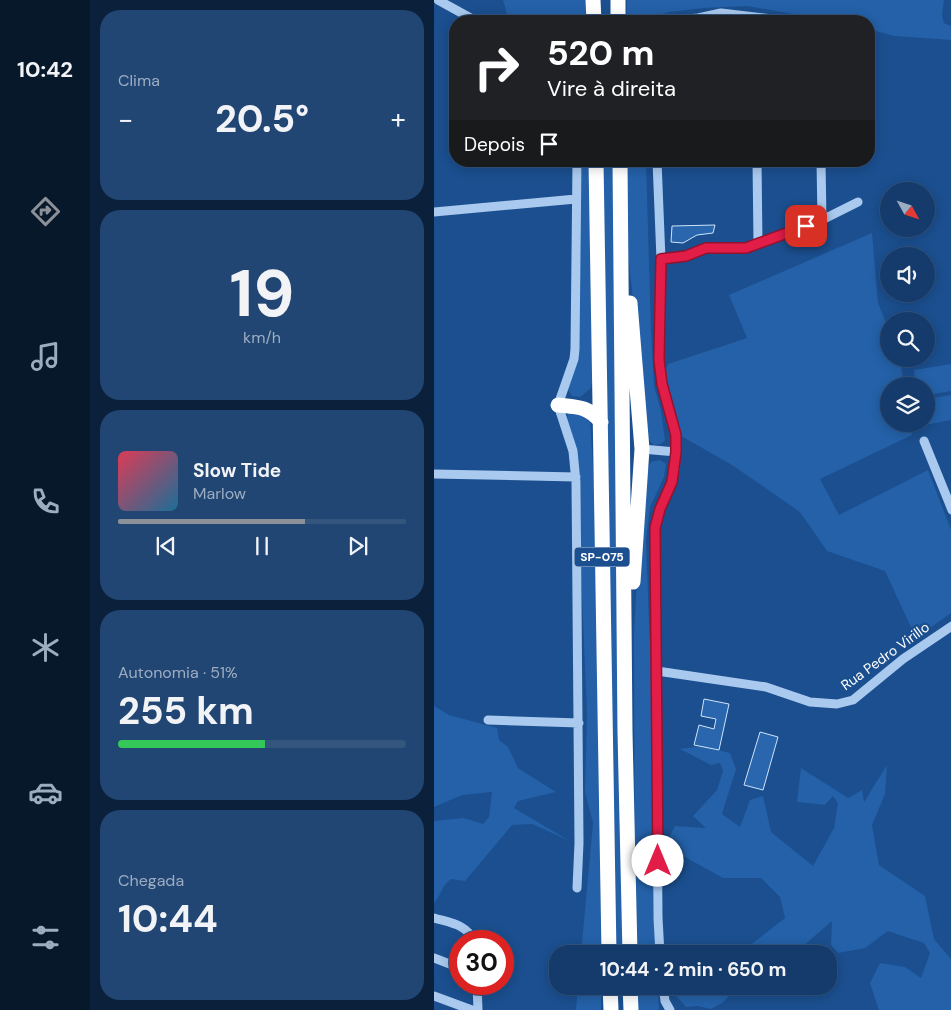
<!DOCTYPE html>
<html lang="pt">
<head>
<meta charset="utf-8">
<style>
	body { margin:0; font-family:"DM Sans",sans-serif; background:#214673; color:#f1f3f6; height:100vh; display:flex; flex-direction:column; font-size:19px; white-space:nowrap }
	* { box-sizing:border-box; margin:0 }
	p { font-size:16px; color:#9dadc1 }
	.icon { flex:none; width:28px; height:28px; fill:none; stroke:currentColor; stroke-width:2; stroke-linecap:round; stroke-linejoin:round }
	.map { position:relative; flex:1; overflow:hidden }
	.sheet { display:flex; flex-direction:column; gap:10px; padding:10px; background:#0b203b; width:344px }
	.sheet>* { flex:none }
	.top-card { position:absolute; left:15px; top:15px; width:426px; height:152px; border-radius:20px; box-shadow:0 2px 12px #0003,0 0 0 1px #33557e; background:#202124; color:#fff; overflow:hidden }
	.needle { width:32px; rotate:130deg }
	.fabs { position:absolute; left:446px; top:182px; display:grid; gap:10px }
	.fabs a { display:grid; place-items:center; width:55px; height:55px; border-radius:50%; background:#143b6b; box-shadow:0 2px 12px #0003,0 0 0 1px #33557e; font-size:25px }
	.speed { position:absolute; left:15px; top:930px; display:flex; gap:10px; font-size:25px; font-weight:700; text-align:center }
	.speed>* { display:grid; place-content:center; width:65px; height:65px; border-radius:50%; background:#143b6b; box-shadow:0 2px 12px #0003,0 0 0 1px #33557e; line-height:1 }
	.speed .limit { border:8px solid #d22; background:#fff; color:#111 }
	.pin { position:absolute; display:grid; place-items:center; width:42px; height:42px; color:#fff; margin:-21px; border-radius:10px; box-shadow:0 2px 8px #0006 }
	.me { position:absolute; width:55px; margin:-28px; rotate:0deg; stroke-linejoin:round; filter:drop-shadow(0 0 4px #0008) }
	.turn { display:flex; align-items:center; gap:18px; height:105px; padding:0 15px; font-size:22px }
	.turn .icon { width:65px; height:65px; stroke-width:2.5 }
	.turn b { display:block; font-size:35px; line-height:42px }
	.then { display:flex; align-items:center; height:48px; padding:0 15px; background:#0003; gap:10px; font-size:19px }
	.big { font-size:38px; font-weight:700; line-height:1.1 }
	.sheet .tile { flex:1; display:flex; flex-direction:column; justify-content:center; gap:8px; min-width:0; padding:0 18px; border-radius:20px; background:#214673 }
	.sheet .dial { align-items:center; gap:0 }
	.dial b { font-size:65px; line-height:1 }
	.song { display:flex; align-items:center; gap:15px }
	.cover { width:60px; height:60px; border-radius:8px; background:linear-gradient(135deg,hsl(350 70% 55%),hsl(200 70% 35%)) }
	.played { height:5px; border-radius:2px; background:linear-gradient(90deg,#8c9099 65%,#33557e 65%) }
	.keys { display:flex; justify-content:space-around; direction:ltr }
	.heat { display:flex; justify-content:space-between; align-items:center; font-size:28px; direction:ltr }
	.charge { height:8px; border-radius:4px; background:linear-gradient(90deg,#34c759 51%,#33557e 0) }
	.trip { position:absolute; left:115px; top:945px; width:288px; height:50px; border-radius:20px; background:#143b6b; box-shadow:0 2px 12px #0003,0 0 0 1px #33557e; font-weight:700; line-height:50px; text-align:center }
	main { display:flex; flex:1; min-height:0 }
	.dock { display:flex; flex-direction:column; width:90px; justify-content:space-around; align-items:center; background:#08182b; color:#9dadc1 }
	.dock .icon { width:35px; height:35px }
	.dock .selected { color:#8c9099 }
	.dock b { font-size:22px; color:#f1f3f6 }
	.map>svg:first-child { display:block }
	.green { fill:#2461a8 }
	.building { fill:#2a66ad; stroke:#cfe3fa }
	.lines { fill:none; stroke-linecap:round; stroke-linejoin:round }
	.minor { stroke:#a9c9ee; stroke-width:9 }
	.highway { stroke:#fff; stroke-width:15 }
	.route-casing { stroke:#92132f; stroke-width:12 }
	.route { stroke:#e11d48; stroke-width:9 }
	.labels { text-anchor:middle; stroke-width:5; stroke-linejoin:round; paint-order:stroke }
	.shield { fill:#1b4f8f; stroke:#bbcadd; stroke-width:1 }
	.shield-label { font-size:12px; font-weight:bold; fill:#fff }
	.street-label { font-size:14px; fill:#fff; stroke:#1b4f8f }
</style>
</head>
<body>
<main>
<nav class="dock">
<b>10:42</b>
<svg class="icon selected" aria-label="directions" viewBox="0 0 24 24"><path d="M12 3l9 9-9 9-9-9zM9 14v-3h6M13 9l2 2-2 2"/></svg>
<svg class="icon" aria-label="music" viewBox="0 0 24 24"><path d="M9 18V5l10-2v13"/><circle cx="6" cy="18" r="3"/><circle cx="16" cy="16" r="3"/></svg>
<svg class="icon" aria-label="phone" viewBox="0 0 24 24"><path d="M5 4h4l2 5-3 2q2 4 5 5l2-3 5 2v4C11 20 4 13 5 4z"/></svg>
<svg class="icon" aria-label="climate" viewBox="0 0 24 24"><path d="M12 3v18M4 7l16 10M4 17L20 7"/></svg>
<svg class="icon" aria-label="car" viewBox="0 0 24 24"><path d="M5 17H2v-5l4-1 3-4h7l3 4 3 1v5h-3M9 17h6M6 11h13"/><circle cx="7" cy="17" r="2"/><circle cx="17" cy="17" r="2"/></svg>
<svg class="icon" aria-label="filters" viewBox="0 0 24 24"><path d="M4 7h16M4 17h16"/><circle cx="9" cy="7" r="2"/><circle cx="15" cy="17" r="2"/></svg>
</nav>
<section class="sheet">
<div class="tile"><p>Clima</p>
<div class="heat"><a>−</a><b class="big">20.5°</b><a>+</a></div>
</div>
<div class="tile dial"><b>19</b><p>km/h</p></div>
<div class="tile">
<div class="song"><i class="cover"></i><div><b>Slow Tide</b><p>Marlow</p></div></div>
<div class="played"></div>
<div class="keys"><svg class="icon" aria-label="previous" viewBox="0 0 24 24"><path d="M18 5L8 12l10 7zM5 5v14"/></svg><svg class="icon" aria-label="pause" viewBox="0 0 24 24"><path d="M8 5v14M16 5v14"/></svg><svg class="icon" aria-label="next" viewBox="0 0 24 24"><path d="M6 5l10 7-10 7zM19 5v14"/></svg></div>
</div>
<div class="tile"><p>Autonomia · 51%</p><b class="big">255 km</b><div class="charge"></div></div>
<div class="tile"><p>Chegada</p><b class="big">10:44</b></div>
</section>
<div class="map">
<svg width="518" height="1010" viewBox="0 0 518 1010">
	<rect width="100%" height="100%" fill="#1b4f8f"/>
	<path class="green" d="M69,0H153L154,21H75Z
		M193,0H510L508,15L510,23L517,26V40L460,36L435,29V21H401L313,6L270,8L235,12L211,19L210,21H192Z
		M148,161H158L159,375L157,388L146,397L138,396L133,388L141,368Z
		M167,161H181L190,954H181Z
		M190,161H212L217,331L220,386L227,411L231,440L227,444L220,445L215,440L209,420L198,290L190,220Z
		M438,233L444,303L455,330V359H466L470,386H455V424H476L478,435L386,479L405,515L494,470L517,530V613L482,638L451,571L393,551L366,512L298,465L247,436L231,372L234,364L313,338L295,295Z
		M517,364V391L493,395L492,386H482L480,370Z
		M517,395V420L491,425L492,424L493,399Z
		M140,410L156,420L165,563L167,954H147L159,823L151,792L153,713L147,573V482L143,454L133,420L134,412Z
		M226,460L232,464L230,477L216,507L212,540L215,622L219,697V913L223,954H201L200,632L209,479L217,462Z
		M0,706L15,715L63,728L65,740L74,747L84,768L122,792L84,801L80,808L136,841L98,824L78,825L31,881L17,879C5,889 9,893 0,903V821L30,818L49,824L55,817L58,792L28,795L0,807Z
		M267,746L296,753L302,769L288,814L306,827L316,800L329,796L337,832L379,866L400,828L404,803L399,796L391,805L363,802L367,768L414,798L428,790L430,802L453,765L451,794L438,825L445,865L491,896L500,939L517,959V1010H445L436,983L446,963L471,967L487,978L496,953L490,943L454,931L431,948L404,953L397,945L398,921L360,954H305L351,918L346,897L327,878H289L240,851L235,837L241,826L272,828L259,816L283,790L289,771L286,763L277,765L246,749Z
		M144,986H167V1010H142Z
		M201,986H224L225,1010H203Z
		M238,986H305L288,1003L277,1009L264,1006L252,1007L237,990Z"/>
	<path class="building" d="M281,225L279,233L263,235L249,243L237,242L238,226Z
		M270,699L295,704L285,750L260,745L265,725L280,729L282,719L267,716Z
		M326,732L344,737L329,790L310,785Z"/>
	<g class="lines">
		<path class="minor" d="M4,0L42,21
			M228,21L264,18L287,13L355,21
			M143,161L141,349L140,359L124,405L139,451L142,482L145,843L143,888
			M223,161L227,259L225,360L229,384L242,439L241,468L238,482L226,509L221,528L224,918L226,954
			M323,161L324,244
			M387,161L388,220
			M0,212L142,199
			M227,259L252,256L272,248L298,249L312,248L324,244L388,220L424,202
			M490,441L518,510
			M208,449L242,452
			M0,474L142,477
			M223,671L332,687L376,702L403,704L419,700L469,659L518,626
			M54,720L145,723
			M0,918C17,923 32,924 40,941
			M0,958L26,968
			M43,984L44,1010
			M229,986L231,1001L236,1010
			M0,996L38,1010"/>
		<path class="highway" d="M159,0L160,21
			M184,0V21
			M162,161L175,954
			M186,161L191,732L196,954
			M196,303L208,449L199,582
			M124,405C143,407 154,406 167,422
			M176,986L177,1010
			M196,986L197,1010"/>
	</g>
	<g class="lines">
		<g class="route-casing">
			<path id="route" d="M224,861L221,528L226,509L238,482L242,452V435L228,384L225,360L227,259L252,256L272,248H312L372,226"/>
		</g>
		<use href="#route" class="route"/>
	</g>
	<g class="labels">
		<rect class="shield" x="140.5" y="547.5" width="55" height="19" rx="4"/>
		<g class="shield-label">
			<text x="168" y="561">SP-075</text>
		</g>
		<g class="street-label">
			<text transform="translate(451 656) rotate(-36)" y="5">Rua Pedro Virillo</text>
		</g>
	</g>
</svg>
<div class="fabs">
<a><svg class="needle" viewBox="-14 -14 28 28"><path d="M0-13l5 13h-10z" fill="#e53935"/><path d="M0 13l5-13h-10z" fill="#9dadc1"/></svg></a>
<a><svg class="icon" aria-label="sound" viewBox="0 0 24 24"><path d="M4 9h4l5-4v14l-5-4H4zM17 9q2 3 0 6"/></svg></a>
<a><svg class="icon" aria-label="search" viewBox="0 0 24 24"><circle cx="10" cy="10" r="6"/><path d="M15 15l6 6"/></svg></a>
<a><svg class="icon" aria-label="layers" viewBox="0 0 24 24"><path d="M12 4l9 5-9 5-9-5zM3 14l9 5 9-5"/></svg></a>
</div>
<div class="speed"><div class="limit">30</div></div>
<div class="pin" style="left:372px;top:226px;background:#d93025"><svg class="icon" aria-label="arrive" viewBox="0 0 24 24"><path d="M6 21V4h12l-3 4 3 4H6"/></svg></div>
<svg class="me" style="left:224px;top:861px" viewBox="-20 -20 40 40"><circle r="19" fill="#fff"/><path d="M0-13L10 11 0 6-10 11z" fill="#e11d48"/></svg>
<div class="trip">10:44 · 2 min · 650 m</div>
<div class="top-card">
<div class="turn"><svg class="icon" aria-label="right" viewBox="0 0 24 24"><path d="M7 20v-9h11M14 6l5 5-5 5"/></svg><div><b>520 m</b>Vire à direita</div></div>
<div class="then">Depois<svg class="icon" aria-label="arrive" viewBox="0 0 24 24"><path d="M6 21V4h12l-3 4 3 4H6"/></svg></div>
</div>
</div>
</main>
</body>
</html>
